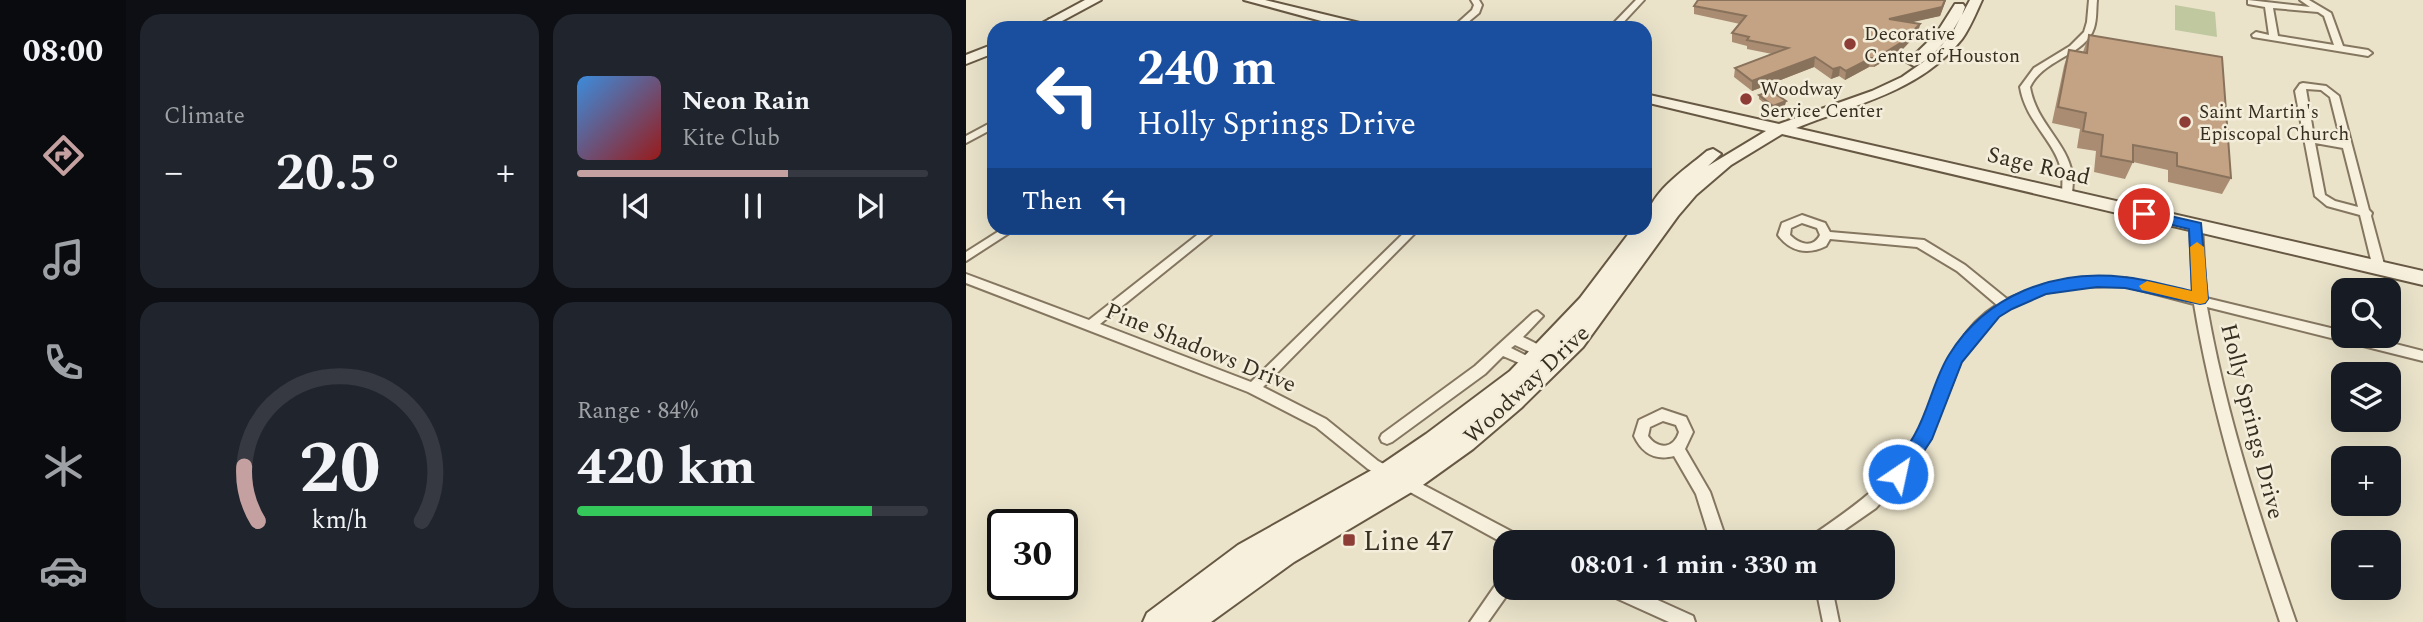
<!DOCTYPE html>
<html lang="en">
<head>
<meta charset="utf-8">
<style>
	body { margin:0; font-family:Spectral,serif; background:#20242c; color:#f1f3f6; height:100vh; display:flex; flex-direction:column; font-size:26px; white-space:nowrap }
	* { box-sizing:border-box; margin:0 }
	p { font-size:23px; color:#9ea1a6 }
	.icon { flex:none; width:38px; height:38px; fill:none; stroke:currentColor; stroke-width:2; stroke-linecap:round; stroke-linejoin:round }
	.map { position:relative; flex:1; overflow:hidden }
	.details { display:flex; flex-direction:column; gap:14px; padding:14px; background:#0d0f14; width:840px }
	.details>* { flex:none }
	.top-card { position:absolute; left:21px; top:21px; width:665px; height:214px; border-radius:21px; box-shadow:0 7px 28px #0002; background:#1a4fa0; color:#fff; overflow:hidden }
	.controls { position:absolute; left:1365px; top:278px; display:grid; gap:14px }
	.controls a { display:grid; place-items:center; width:70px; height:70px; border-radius:14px; background:#171b24; box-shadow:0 7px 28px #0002; font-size:35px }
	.speed { position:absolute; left:21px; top:509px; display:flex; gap:14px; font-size:35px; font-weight:700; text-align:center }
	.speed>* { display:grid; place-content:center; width:91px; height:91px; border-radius:50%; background:#171b24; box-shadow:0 7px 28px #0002; line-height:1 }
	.speed .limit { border:4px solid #111; border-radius:10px; background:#fff; color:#111 }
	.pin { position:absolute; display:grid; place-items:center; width:60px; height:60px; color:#fff; margin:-30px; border:4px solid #fff; border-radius:50%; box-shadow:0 2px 7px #0007 }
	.me { position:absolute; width:77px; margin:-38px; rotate:34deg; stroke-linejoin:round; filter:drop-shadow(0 0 5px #0008) }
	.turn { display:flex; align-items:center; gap:24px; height:147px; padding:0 35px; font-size:32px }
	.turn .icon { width:91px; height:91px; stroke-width:2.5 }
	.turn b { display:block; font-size:49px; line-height:60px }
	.then { display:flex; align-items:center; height:66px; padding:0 35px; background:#0003; gap:14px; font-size:26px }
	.big { font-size:52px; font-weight:700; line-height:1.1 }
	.details .card { flex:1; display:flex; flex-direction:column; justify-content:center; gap:10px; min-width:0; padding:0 24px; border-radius:21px; background:#20242c }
	.details .dial { align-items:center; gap:0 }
	.dial svg { height:182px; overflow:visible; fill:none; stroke:#363941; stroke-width:7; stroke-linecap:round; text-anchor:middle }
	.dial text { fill:#f1f3f6; stroke:none }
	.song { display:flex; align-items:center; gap:21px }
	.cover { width:84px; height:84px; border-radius:10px; background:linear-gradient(135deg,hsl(210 70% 55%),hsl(0 70% 35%)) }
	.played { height:7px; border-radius:4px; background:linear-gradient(90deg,#c4a1a0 60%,#363941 60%) }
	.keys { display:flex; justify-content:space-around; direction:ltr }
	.heat { display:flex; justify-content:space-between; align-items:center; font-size:38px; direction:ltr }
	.charge { height:10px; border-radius:5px; background:linear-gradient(90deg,#34c759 84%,#363941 0) }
	.details .tiles { flex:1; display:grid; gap:14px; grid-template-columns:repeat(2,1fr) }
	.trip { position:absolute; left:527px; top:530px; width:402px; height:70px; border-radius:21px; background:#171b24; box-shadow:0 7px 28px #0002; font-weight:700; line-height:70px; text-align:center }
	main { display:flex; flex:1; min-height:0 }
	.tab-bar { display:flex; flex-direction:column; width:126px; justify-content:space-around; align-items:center; background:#090b0e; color:#9ea1a6 }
	.tab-bar .icon { width:49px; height:49px }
	.tab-bar .on { color:#c4a1a0 }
	.tab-bar b { font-size:32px; color:#f1f3f6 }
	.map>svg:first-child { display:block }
	.green { fill:#c0c89f }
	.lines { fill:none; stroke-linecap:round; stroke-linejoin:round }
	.street-casing { stroke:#857660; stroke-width:4 }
	.secondary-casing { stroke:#675843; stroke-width:4 }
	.street { fill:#f6f0dd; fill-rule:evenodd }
	.secondary { fill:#f6f0dd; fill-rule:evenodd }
	.wall { fill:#a98c72 }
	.shaded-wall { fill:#89725c }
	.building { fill:#c4a384; stroke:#89725c; stroke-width:2 }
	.route { fill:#1a73e8; stroke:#114b97; stroke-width:2 }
	.slow { fill:#f59e0b }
	.poi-dot { fill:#8e3c36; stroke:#f3edd9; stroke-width:2.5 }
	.labels { text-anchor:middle; stroke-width:5; stroke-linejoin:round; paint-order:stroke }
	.far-poi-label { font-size:19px; fill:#372e22; stroke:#f3edd9; text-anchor:start }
	.street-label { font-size:23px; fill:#372e22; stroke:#f3edd9 }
	.near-poi-label { font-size:28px; fill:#372e22; stroke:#f3edd9; text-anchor:start }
</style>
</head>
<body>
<main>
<nav class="tab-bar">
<b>08:00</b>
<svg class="icon on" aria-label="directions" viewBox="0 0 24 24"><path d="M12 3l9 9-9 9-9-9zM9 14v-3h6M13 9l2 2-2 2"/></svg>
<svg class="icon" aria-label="music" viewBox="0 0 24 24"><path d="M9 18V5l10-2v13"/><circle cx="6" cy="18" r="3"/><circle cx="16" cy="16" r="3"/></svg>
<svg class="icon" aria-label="phone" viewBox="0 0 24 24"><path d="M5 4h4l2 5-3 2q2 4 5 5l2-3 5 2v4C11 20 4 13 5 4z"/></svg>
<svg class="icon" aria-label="climate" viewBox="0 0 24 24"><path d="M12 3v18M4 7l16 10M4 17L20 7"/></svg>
<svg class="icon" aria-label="car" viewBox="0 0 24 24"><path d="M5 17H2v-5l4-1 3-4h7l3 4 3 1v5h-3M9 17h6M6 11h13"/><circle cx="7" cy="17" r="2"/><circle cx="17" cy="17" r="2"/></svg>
</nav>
<section class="details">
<div class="tiles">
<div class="card"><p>Climate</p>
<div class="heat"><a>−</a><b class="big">20.5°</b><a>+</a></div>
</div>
<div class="card">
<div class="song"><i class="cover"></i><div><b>Neon Rain</b><p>Kite Club</p></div></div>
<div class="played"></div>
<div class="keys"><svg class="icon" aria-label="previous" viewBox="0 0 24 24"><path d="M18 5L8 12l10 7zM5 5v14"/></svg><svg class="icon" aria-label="pause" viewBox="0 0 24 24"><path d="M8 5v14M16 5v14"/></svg><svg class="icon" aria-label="next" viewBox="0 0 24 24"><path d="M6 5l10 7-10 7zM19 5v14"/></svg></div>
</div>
<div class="card dial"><svg viewBox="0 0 100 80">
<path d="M14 69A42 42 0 1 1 86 69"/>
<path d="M14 69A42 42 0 0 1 8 45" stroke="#c4a1a0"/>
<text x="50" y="56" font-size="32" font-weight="700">20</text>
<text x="50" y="72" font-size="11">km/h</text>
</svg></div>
<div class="card"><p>Range · 84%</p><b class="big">420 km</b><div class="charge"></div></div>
</div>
</section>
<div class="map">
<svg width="1457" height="622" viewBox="0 0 1457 622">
	<rect width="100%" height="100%" fill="#eae3ca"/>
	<path class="green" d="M1209,5L1249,12L1251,37L1209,30Z"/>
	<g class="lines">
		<g class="street-casing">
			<path id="street" d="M505,0H513L516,5L513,13L495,28H486L506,10L508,5Z
				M670,0H678L652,28H643Z
				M1123,0H1131C1130,9 1131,19 1128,28C1119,56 1078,58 1064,87C1070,123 1100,141 1106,173C1108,180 1106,189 1106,196L1101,199L1096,196C1096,189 1097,181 1096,173C1090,141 1060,123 1054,87L1068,68L1104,46L1118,32L1121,22Z
				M1282,0L1344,7L1334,0H1343L1365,13L1377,46L1402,50L1406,53L1402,56L1287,37L1286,35L1290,32L1303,35L1299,7L1282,4ZM1307,8L1352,12L1358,16L1368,45L1312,36Z
				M83,19H89L101,28H91L83,23Z
				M1337,83L1360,86L1373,96L1403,210L1406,213L1405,216L1419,268L1417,271H1409L1407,268L1394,215L1361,206L1349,196L1329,91L1334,84ZM1340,89L1355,90L1364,97L1375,141L1348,137ZM1349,143L1377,148L1392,207L1369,201L1359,195Z
				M28,121V128L0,143V136Z
				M836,215L859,223L864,232L958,240L999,265L1041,299L1077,285L1112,279L1159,278L1227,295L1224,226L1230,222L1236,226L1240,298L1377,331V336H1398L1457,351V361L1241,307C1260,415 1294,518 1330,622H1314C1279,517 1246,413 1228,304L1159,286L1112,287L1079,293L1044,308L1031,316L1014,334L995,361L964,439L937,478L910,508L861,542H841L844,537C884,509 928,481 952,435C976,389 982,335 1031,305L991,271L951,247L864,239L860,246C842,255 824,252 812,235L816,223ZM836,223L851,228L854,235C847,249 833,244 824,235L825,228Z
				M38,228H51L0,261V252Z
				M240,228H253L134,324L285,382L443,228H454L297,387L360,419L412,461L556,537L559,542L539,544L402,469L350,427L282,392L0,283V274L123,320Z
				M571,311L577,316L557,337L575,346L577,358L576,362L558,365L537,356L519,374L426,442L421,444L416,442L414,438L416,434L509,366L567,313ZM549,345L564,352V354L559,355L545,348Z
				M696,409L720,417L727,432L719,449L744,492L761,542H745L730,494L708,456C688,461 676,453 668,436L673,420ZM697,421L710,425L713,432C708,449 692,450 682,436L684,427Z
				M539,577V588H546L522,622H504L533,580Z
				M639,588H665L727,616L729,622H703L641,594Z
				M850,588H866L873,622H857Z"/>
		</g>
		<g class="secondary-casing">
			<path id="secondary" d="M119,0H135L83,28H67Z
				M278,0H299L402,25L403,28H381Z
				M1004,0H1016C1010,13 1004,28 996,39C954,92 889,104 830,128L1457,271V285L816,134L765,165L730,195L712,216L617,347L555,408L507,449L454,487L328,562L245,622H177L181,613L272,545L413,466L460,434L544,371L614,298L667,228H679C679,194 718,171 741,151L747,149L755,154L742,166L800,131L679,102V94L813,124L906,91L936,77L963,58L986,34L995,16C986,34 968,60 948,66L941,62L970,34L989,4H997L999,7L996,15Z
				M28,44V53L0,64V55Z"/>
		</g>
		<use href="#street" class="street"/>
		<use href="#secondary" class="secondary"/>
	</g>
	<path class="wall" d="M732,0H980L974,16L944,22L954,24L952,33L935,51L908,67H903L879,80L873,76L865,79L848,67L786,91L768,77L769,68L806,54L781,49V46L766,42V33L774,24L728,14V6Z
		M1123,35L1265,178L1256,194L1202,182V170L1167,162L1159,179L1128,172L1130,151L1111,148L1114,129L1086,123L1098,66L1103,50L1117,52Z
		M793,95L820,101L819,105L807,110L793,99Z"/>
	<path class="shaded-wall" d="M980,0L974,16L921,28L923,19Z
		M954,24L952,33L935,51L908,67L910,58Z
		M849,57L848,67L786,91V81Z
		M905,58L903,67L879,80L880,71Z
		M874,67L873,76L865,79L867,69Z
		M820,101L819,105L807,110V106Z"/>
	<path class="building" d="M732,0H979L976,7L923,19L954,24L936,42L910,58H905L880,71L874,67L867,69L849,57L786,81L769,68L822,48L781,40L783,37L766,33L780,16L728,6Z
		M1123,35L1256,57L1265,178L1211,166V153L1167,145V162L1135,156L1137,135L1117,131L1120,113L1092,107L1103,50L1121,53Z
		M805,91L820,101L807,106L793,95Z"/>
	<path class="route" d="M1178,210L1235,223L1242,299L1239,303L1234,304L1159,288L1131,287L1080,294L1046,309L1033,317L996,362L966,439L939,480L932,482L926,480L923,474C930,460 942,448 949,434C963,409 968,379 983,355C1020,295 1088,269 1158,277C1180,279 1203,286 1226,291L1223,229L1173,217V211Z"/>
	<path class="slow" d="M1231,242L1238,247L1242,299L1239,303L1234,304L1176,290L1173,286L1181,281L1226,291L1224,247Z"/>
	<g class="poi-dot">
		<circle cx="884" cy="44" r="7"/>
		<circle cx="780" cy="99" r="7"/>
		<circle cx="1219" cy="122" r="7"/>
		<rect x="376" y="533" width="14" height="14" rx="3.5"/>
	</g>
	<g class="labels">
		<g class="far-poi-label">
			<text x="898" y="40">Decorative<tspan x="898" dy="22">Center of Houston</tspan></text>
			<text x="794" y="95">Woodway<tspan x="794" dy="22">Service Center</tspan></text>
			<text x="1233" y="118">Saint Martin's<tspan x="1233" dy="22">Episcopal Church</tspan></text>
		</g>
		<g class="street-label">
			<text transform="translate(1073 165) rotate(13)" y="8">Sage Road</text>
			<text transform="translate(235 347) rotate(22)" y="8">Pine Shadows Drive</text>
			<text transform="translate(560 384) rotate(-43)" y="8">Woodway Drive</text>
			<text transform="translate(1287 421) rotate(76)" y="8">Holly Springs Drive</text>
		</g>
		<g class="near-poi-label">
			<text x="397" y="550">Line 47</text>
		</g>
	</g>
</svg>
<div class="controls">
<a><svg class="icon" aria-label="search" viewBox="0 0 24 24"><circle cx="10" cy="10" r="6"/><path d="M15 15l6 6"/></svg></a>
<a><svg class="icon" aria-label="layers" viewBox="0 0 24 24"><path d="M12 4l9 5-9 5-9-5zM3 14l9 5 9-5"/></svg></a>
<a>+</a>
<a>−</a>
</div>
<div class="speed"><div class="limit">30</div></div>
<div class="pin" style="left:1178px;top:214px;background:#d93025"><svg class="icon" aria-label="arrive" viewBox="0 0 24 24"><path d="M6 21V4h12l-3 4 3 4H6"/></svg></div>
<svg class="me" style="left:932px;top:474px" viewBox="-20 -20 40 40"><circle r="17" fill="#1a73e8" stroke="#fff" stroke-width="3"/><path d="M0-11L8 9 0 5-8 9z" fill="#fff"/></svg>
<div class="trip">08:01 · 1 min · 330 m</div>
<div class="top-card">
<div class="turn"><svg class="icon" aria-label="left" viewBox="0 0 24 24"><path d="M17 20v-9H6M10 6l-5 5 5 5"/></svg><div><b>240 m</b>Holly Springs Drive</div></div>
<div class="then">Then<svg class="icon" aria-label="left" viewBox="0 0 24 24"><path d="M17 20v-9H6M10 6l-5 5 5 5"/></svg></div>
</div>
</div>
</main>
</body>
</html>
